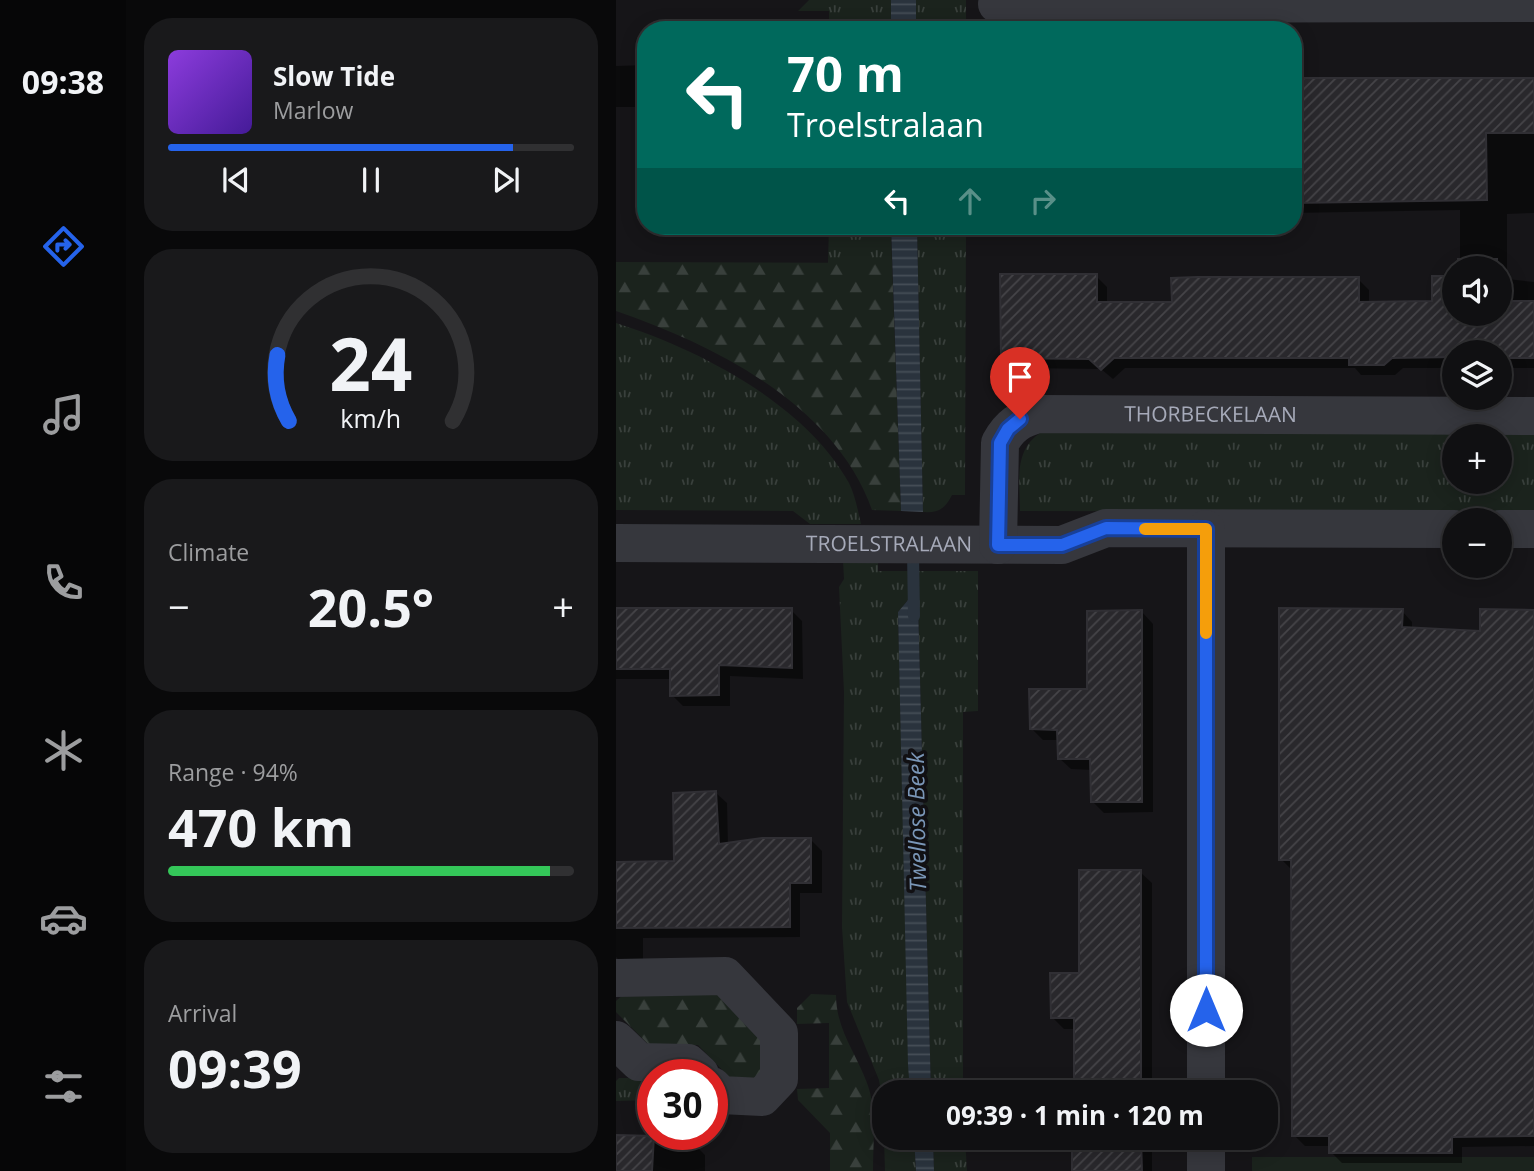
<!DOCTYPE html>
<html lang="en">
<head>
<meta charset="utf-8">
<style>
	body { margin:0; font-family:"Open Sans",sans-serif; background:#19191b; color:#f1f3f6; height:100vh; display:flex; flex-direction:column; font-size:26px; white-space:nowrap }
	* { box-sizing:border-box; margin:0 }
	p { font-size:23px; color:#9c9d9f }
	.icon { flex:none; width:38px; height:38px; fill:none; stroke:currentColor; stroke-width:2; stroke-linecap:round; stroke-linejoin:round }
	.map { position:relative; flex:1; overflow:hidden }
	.side { display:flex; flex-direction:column; gap:18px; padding:18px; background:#09090a; width:490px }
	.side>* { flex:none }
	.hud { position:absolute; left:21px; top:21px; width:665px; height:214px; border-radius:28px; box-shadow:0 4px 18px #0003,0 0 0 2px #303032; background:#00695c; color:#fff; overflow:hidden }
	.controls { position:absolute; left:826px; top:256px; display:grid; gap:14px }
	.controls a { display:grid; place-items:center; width:70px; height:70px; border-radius:50%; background:#101012; box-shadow:0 4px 18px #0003,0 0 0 2px #303032; font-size:35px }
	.speed { position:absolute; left:21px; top:1059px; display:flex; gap:14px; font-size:35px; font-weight:700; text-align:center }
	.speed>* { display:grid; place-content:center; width:91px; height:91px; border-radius:50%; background:#101012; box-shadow:0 4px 18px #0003,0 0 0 2px #303032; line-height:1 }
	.speed .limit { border:10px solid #d22; background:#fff; color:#111 }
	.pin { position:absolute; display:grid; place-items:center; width:60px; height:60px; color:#fff; margin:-72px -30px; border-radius:50% 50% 50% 0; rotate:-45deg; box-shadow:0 0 7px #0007 }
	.pin .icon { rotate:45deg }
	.me { position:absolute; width:77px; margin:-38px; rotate:0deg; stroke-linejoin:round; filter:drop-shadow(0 0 5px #0008) }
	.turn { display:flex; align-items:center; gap:24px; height:147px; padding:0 35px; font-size:32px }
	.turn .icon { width:91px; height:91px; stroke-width:2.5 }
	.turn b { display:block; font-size:49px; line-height:60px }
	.lanes { display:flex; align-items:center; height:66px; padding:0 35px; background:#0003; justify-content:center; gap:35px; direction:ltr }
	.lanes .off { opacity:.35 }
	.big { font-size:52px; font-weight:700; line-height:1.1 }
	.side .card { flex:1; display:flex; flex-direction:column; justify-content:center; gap:10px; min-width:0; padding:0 24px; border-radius:28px; background:#19191b }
	.side .dial { align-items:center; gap:0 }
	.dial svg { height:182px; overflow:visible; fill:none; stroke:#303032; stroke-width:7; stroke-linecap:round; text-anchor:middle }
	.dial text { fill:#f1f3f6; stroke:none }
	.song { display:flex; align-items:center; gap:21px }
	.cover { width:84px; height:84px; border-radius:10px; background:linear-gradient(135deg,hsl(270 70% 55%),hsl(260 70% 35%)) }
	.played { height:7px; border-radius:4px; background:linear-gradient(90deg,#2563eb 85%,#303032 85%) }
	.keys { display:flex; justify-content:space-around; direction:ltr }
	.heat { display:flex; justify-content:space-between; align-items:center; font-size:38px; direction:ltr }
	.charge { height:10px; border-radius:5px; background:linear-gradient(90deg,#34c759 94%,#303032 0) }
	.trip { position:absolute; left:256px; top:1080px; width:406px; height:70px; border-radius:28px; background:#101012; box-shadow:0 4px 18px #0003,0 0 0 2px #303032; font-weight:700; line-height:70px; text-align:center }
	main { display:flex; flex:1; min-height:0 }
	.dock { display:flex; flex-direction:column; width:126px; justify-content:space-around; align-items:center; background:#060607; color:#9c9d9f }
	.dock .icon { width:49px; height:49px }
	.dock .active { color:#2563eb }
	.dock b { font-size:32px; color:#f1f3f6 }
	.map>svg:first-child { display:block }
	.grass { fill:url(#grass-tufts); fill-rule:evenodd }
	.forest { fill:url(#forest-firs) }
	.green { fill:#1b231d }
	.water { fill:url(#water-rules) }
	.shadow { fill:#0007 }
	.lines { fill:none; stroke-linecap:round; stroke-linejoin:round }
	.stream { stroke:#2a333d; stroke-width:12 }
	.building { fill:url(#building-hatch); stroke:#302f34; stroke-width:2 }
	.minor { stroke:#36373d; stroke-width:38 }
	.route-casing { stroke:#184099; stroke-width:18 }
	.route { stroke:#2563eb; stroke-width:12 }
	.slow { stroke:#f59e0b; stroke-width:12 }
	.labels { text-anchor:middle; stroke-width:7; stroke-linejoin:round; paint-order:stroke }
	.street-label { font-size:21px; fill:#a6aab9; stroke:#111013 }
	.water-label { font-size:23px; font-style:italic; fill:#7a96b7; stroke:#111013 }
</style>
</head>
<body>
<main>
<nav class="dock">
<b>09:38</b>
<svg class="icon active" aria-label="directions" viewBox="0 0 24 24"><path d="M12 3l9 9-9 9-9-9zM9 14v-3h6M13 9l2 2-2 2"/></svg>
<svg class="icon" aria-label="music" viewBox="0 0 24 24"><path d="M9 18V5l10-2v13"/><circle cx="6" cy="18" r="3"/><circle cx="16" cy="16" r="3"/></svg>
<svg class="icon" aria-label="phone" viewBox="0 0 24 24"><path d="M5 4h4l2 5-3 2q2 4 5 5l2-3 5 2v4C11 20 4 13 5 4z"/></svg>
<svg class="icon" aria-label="climate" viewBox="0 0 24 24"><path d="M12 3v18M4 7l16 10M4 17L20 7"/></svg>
<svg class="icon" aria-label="car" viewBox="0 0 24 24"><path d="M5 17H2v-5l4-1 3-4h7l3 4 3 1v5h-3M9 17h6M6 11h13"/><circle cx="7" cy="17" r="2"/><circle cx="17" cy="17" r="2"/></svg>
<svg class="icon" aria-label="filters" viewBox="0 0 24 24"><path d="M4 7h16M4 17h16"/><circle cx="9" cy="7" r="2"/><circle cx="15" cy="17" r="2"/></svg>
</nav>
<section class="side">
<div class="card">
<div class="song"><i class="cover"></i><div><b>Slow Tide</b><p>Marlow</p></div></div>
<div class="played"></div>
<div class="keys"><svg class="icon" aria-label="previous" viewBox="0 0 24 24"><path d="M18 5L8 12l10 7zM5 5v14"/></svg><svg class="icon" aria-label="pause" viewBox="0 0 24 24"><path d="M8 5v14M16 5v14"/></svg><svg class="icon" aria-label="next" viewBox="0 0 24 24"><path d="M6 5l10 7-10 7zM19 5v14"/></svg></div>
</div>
<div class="card dial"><svg viewBox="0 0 100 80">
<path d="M14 69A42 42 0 1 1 86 69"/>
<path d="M14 69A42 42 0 0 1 9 40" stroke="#2563eb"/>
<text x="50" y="56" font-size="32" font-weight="700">24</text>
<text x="50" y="72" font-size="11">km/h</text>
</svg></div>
<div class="card"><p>Climate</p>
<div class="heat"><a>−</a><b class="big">20.5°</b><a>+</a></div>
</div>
<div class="card"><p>Range · 94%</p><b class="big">470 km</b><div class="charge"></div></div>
<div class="card"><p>Arrival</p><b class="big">09:39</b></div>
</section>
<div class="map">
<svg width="918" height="1171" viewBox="0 0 918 1171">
	<defs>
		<pattern id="grass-tufts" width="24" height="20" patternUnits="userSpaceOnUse" patternTransform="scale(1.75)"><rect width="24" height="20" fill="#1b231d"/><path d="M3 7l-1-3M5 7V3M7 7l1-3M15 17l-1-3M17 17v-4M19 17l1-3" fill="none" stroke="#39403c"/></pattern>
		<pattern id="forest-firs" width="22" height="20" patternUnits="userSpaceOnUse" patternTransform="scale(1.75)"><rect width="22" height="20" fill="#1b231d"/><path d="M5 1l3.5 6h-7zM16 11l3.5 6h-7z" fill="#39403c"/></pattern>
		<pattern id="water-rules" width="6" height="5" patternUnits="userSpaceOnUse" patternTransform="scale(1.75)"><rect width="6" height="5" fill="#2a333d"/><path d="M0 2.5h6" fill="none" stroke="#464e57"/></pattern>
		<pattern id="building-hatch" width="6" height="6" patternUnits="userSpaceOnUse" patternTransform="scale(1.75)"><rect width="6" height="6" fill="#29282c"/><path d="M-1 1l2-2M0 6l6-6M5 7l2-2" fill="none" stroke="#454448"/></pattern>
	</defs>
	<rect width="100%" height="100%" fill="#161518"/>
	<path class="grass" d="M193,0H275V30H213V11H182Z
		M300,0H350V21H362L361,30H300Z
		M213,226H275L276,263H212Z
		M301,226H350L349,495H336C329,509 322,513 307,512Z
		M0,323C83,349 189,404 233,483C239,495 242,511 245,524H194L177,511L0,510Z
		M918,429V512L404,511C404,481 397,449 426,432ZM838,436H884V481H838Z
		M227,560L262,561V571H362V711L347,712V1092H315L302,602L292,600L282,612L294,1092H268V1110L263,1080L231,1002L226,927L228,692L223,587L228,579Z
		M3,1078H37V1100L0,1101V1081Z
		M268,1138H298L300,1171H269Z
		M317,1138H349L351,1171H318Z"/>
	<path class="forest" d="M0,262L276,263L285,511L256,510C219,405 99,345 0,311Z
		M9,993H103L148,1037L147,1070L137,1080H116L82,1045H33L0,1012V1001Z
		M195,994L220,995C220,1029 240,1053 251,1083C261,1109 257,1143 257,1171H214V1133L182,1100L181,1089L213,1088V1023L181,1024V1008Z"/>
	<path class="green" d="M636,1157H918V1171H636Z"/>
	<path class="water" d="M275,0H300V30H275Z
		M275,226H301L307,512L285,511Z
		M292,600L302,602L315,1092H294L292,1065L282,612Z
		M298,1138H317L318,1171H300Z"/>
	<path class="shadow" d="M30,65V107H0V66Z
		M677,80H918V213L891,214V279L918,282V368H884V352H838V368H787L779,375H745L739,368H509L497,379L485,369L397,368L386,357L480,276L491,287V304H557L742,279L753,290V303H818V278H838V313H884V268H844V210L677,213Z
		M0,610H175L186,621L187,679L114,676V706H67L56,695V679H0Z
		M786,611L796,622V630L866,633L918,611V1146L846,1147V1163H726L715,1152V1146H689L678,1135L676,870L665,859Z
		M526,612L537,624V812L488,813L476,801V770L455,769L443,758V740H427L416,729L473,691Z
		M100,793L111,803L112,845L195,840L206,851V893H184V937L27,938V966L10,967L0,957V863H60Z
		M524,872L536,883V1092H460V1029H448L437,1018Z
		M0,1137L37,1138L43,1144H78L89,1155V1171H0Z
		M443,1138H554V1144L536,1145V1171H458V1149Z"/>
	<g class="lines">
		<path class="stream" d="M297,552L298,616"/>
	</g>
	<path class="building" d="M677,78H918V133H870L871,200L677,203Z
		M842,259H881V268H842Z
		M384,274H481V302H556L555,278L581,277H743V302L816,301V276H838V313H884V301H918V358H884V352H838V357L776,358L768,365H733V358H498L485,370L473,359L385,358Z
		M0,608H176V668L103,665V695L54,696V669H0Z
		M663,608L787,609L786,627L864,631V609L918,610V1136L836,1137V1153H713V1136H676L675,860H663Z
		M526,610V802H475L474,759H442L441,730L414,729L413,689H471V611Z
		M100,791L103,844L146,838H195V883H174V927L0,928V862L58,861L57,793Z
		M463,870H525V1092H458V1018H435L434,973H463Z
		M0,1135L38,1136L36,1171H0Z
		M456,1138H525L526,1171H456Z"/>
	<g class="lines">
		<g class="minor">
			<path d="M381,4L918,3"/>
			<path d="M884,529H918"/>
			<path id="s1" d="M0,543L446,545L490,528L838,529"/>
			<path id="s2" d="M382,545L384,443C394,425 403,420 422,414L918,416"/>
			<path d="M0,978L109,976L163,1033V1079L146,1097L105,1095L96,1086"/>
			<path d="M0,1040L23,1062L72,1063L84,1074"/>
			<path d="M590,1092V529"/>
			<path d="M590,1138V1171"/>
		</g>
	</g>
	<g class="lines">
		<g class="route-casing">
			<path id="route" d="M404,419L392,429L384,443L382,545H446L490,528L590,529V1010"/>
		</g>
		<use href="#route" class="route"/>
		<path class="slow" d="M529,529H590V633"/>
	</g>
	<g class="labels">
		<g class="street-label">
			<text dy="7" stroke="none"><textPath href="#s2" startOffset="324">THORBECKELAAN</textPath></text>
			<text dy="7" stroke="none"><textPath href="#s1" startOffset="273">TROELSTRALAAN</textPath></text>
		</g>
		<g class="water-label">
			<text transform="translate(301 822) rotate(-91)" y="8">Twellose Beek</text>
		</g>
	</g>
</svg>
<div class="controls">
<a><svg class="icon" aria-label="sound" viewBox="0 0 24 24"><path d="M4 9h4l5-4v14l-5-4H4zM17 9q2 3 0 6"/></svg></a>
<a><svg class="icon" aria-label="layers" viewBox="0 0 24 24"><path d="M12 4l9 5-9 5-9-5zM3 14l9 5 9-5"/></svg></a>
<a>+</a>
<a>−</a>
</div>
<div class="speed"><div class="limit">30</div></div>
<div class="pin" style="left:404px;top:419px;background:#d93025"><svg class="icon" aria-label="arrive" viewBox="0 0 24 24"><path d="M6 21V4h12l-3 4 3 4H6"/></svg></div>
<svg class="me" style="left:590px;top:1010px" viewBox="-20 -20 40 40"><circle r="19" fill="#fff"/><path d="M0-13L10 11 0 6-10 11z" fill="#2563eb"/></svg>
<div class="trip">09:39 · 1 min · 120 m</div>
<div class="hud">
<div class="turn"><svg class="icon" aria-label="left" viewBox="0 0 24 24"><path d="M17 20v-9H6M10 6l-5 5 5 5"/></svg><div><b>70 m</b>Troelstralaan</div></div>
<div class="lanes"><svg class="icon" aria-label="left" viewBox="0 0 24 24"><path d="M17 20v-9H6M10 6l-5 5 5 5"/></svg><svg class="icon off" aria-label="ahead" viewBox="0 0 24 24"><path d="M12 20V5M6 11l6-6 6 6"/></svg><svg class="icon off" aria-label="right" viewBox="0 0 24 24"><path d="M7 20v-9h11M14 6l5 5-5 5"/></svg></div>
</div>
</div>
</main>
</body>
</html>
